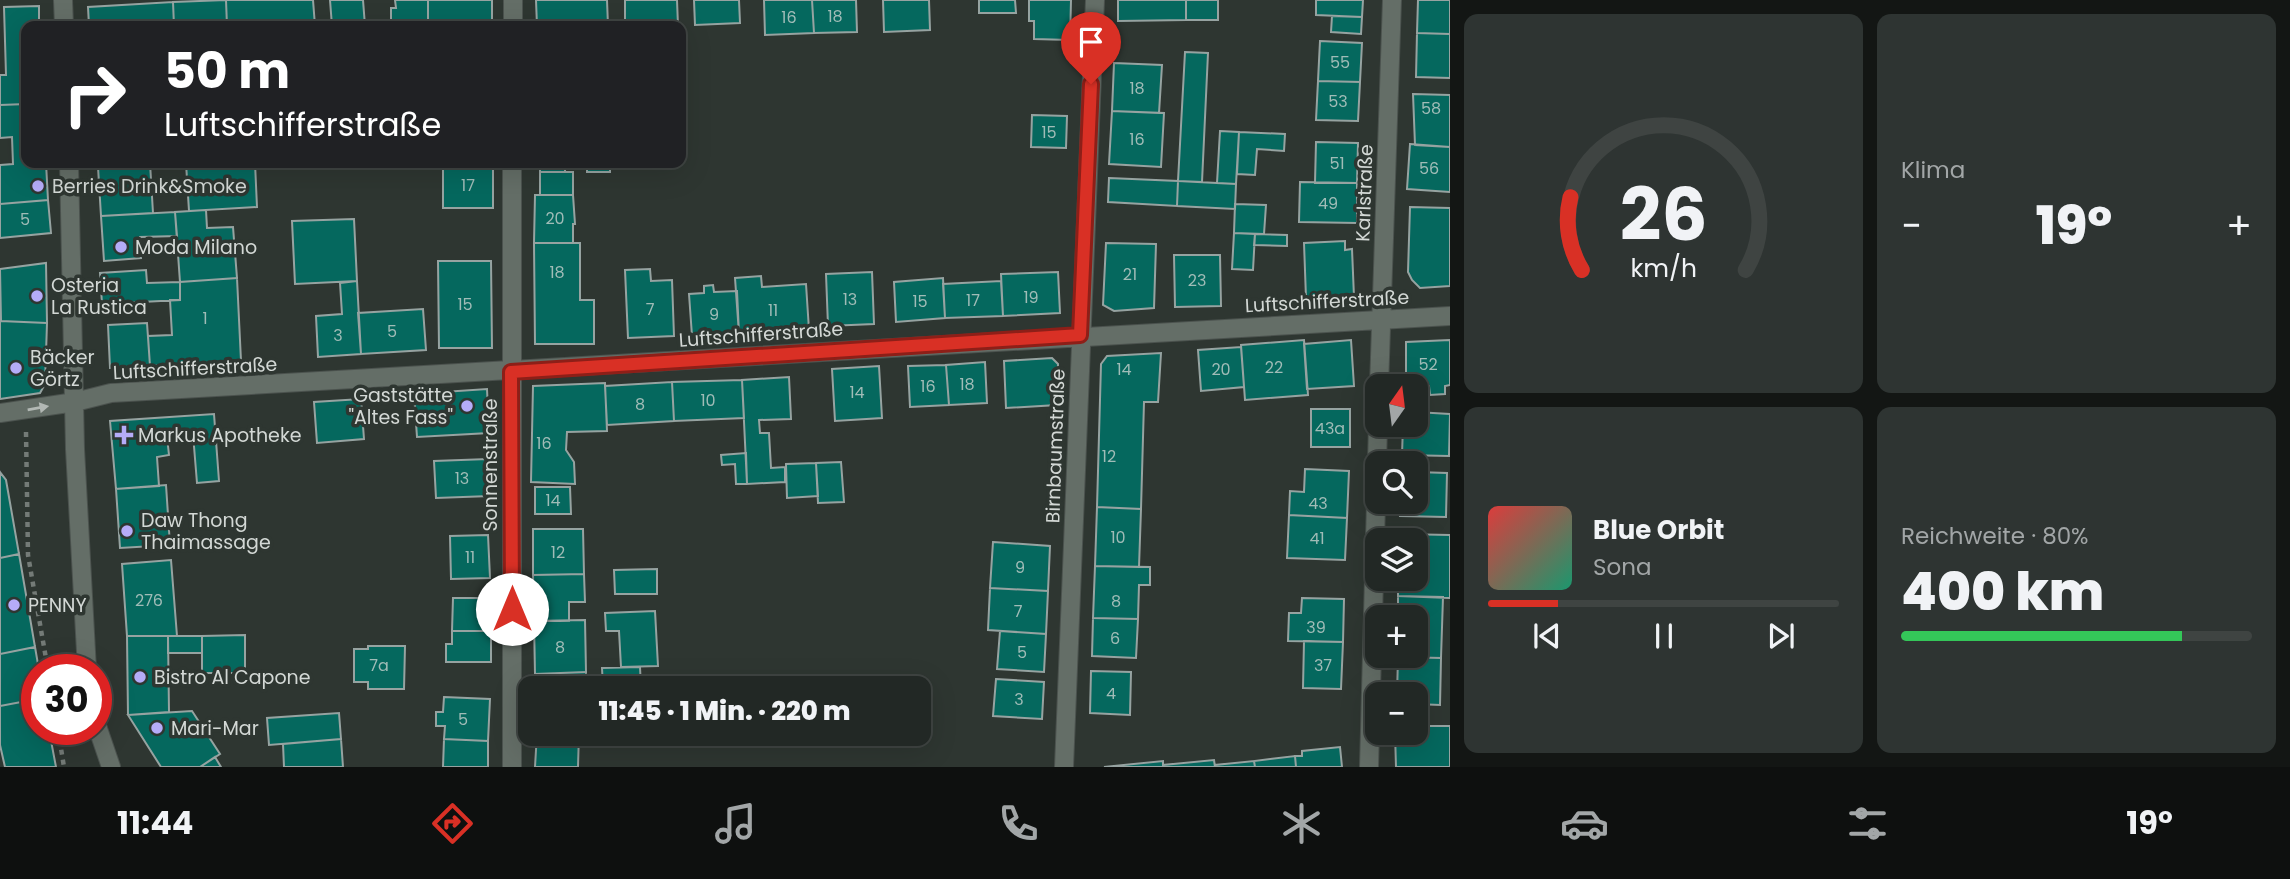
<!DOCTYPE html>
<html lang="de">
<head>
<meta charset="utf-8">
<style>
	body { margin:0; font-family:Poppins,sans-serif; background:#2e3432; color:#f1f3f6; height:100vh; display:flex; flex-direction:column; font-size:26px; white-space:nowrap }
	* { box-sizing:border-box; margin:0 }
	p { font-size:23px; color:#a2a6a7 }
	.icon { flex:none; width:38px; height:38px; fill:none; stroke:currentColor; stroke-width:2; stroke-linecap:round; stroke-linejoin:round }
	.map { position:relative; flex:1; overflow:hidden }
	.panel { display:flex; flex-direction:column; gap:14px; padding:14px; background:#131614; width:840px }
	.panel>* { flex:none }
	.guide { position:absolute; left:21px; top:21px; width:665px; height:147px; border-radius:14px; box-shadow:0 7px 28px #0002,0 0 0 2px #3f4442; background:#202124; color:#fff; overflow:hidden }
	.needle { width:46px; rotate:14deg }
	.controls { position:absolute; left:1365px; top:374px; display:grid; gap:14px }
	.controls a { display:grid; place-items:center; width:63px; height:63px; border-radius:14px; background:#222825; box-shadow:0 7px 28px #0002,0 0 0 2px #3f4442; font-size:35px }
	.speed { position:absolute; left:21px; top:654px; display:flex; gap:14px; font-size:35px; font-weight:700; text-align:center }
	.speed>* { display:grid; place-content:center; width:91px; height:91px; border-radius:50%; background:#222825; box-shadow:0 7px 28px #0002,0 0 0 2px #3f4442; line-height:1 }
	.speed .limit { border:10px solid #d22; background:#fff; color:#111 }
	.pin { position:absolute; display:grid; place-items:center; width:60px; height:60px; color:#fff; margin:-72px -30px; border-radius:50% 50% 50% 0; rotate:-45deg; box-shadow:0 0 7px #0007 }
	.pin .icon { rotate:45deg }
	.me { position:absolute; width:77px; margin:-38px; rotate:0deg; stroke-linejoin:round; filter:drop-shadow(0 0 5px #0008) }
	.turn { display:flex; align-items:center; gap:24px; height:147px; padding:0 28px; font-size:32px }
	.turn .icon { width:91px; height:91px; stroke-width:2.5 }
	.turn b { display:block; font-size:49px; line-height:60px }
	.big { font-size:52px; font-weight:800; line-height:1.1 }
	.panel .card { flex:1; display:flex; flex-direction:column; justify-content:center; gap:10px; min-width:0; padding:0 24px; border-radius:14px; background:#2e3432 }
	.panel .dial { align-items:center; gap:0 }
	.dial svg { height:182px; overflow:visible; fill:none; stroke:#3f4442; stroke-width:7; stroke-linecap:round; text-anchor:middle }
	.dial text { fill:#f1f3f6; stroke:none }
	.song { display:flex; align-items:center; gap:21px }
	.cover { width:84px; height:84px; border-radius:10px; background:linear-gradient(135deg,hsl(0 70% 55%),hsl(160 70% 35%)) }
	.played { height:7px; border-radius:4px; background:linear-gradient(90deg,#d93025 20%,#3f4442 20%) }
	.keys { display:flex; justify-content:space-around; direction:ltr }
	.heat { display:flex; justify-content:space-between; align-items:center; font-size:38px; direction:ltr }
	.charge { height:10px; border-radius:5px; background:linear-gradient(90deg,#34c759 80%,#3f4442 0) }
	.panel .tiles { flex:1; display:grid; gap:14px; grid-template-columns:repeat(2,1fr) }
	.trip { position:absolute; left:518px; top:676px; width:413px; height:70px; border-radius:14px; background:#222825; box-shadow:0 7px 28px #0002,0 0 0 2px #3f4442; font-weight:800; line-height:70px; text-align:center }
	.tab-bar { display:flex; height:112px; justify-content:space-around; align-items:center; background:#0e100f; color:#a2a6a7 }
	.tab-bar .icon { width:49px; height:49px }
	.tab-bar .selected { color:#d93025 }
	.tab-bar b { font-size:32px; color:#f1f3f6 }
	main { display:flex; flex:1; min-height:0 }
	.map>svg:first-child { display:block }
	.building { fill:#05685e; stroke:#96a3a1; stroke-width:2 }
	.lines { fill:none; stroke-linecap:round; stroke-linejoin:round }
	.minor-casing { stroke:#4b524e; stroke-width:20 }
	.path { stroke:#747b77; stroke-width:4.5; stroke-dasharray:5 5; stroke-linecap:butt }
	.minor { stroke:#646e67; stroke-width:18 }
	.oneway { fill:#b2b8b4 }
	.route-casing { stroke:#8d1f18; stroke-width:18 }
	.route { stroke:#d93025; stroke-width:12 }
	.poi-dot { fill:#b5acf8; stroke:#2e3631; stroke-width:2.5 }
	.labels { text-anchor:middle; stroke-width:7; stroke-linejoin:round; paint-order:stroke }
	.number-label { font-size:16px; fill:#a0bcb7 }
	.poi-label { font-size:19px; fill:#d3d8d5; stroke:#2e3631; text-anchor:start }
	.street-label { font-size:19px; fill:#d3d8d5; stroke:#2e3631 }
</style>
</head>
<body>
<main>
<div class="map">
<svg width="1450" height="767" viewBox="0 0 1450 767">
	<rect width="100%" height="100%" fill="#2e3631"/>
	<path class="building" d="M226,0L227,26H174L173,2Z
		M226,0H313L315,26H227Z
		M330,0H363L365,26H332Z
		M395,0H428V26H391V8H396Z
		M428,0H492V26H428Z
		M536,0H607L608,26H537Z
		M625,0H677L678,26L625,24Z
		M694,0H739L740,23L695,25Z
		M764,0H812L814,33L765,35Z
		M812,0H856L857,32L814,33Z
		M883,0H929L930,30L884,32Z
		M979,0H1015L1016,13H979Z
		M1029,0H1071L1070,40L1034,39V21H1029Z
		M1118,0H1186V20L1118,21Z
		M1186,0H1218V20H1186Z
		M1316,0H1363L1362,17L1316,15Z
		M1418,0H1450V34L1417,33Z
		M173,2L174,26H89L88,7Z
		M39,6V26H26V104L0,105V75H6L4,7Z
		M1332,16L1362,17L1361,34L1331,32Z
		M1417,33L1450,34V78L1416,77Z
		M1320,41L1362,43L1360,82L1318,81Z
		M1185,52L1208,53L1202,182L1178,181Z
		M1114,63L1162,65L1159,113L1112,111Z
		M1318,81L1360,82L1358,121L1316,120Z
		M1413,94L1450,95V147L1415,145Z
		M26,104V163H46L48,200L0,204V165L13,164L12,137L0,138V105Z
		M1112,111L1164,113L1161,167L1109,164Z
		M1032,115L1067,116L1066,148L1031,147Z
		M1220,131L1239,132L1236,184L1217,183Z
		M1239,132L1285,134L1284,151L1257,149L1255,175L1237,174Z
		M1316,142L1358,143L1357,183H1315Z
		M1410,144L1450,147V192L1407,189Z
		M150,163L153,213L101,216L98,167Z
		M186,163H255L257,207L189,211Z
		M443,163H493V208H443Z
		M540,163H565V172H540Z
		M587,163H610V172H587Z
		M540,172H573V195H540Z
		M1109,178L1178,181L1177,206L1108,202Z
		M1178,181L1236,184L1235,209L1177,206Z
		M1300,182L1357,183V223L1299,222Z
		M535,195H573L575,224H573V243H534Z
		M48,200L51,233L0,238V204Z
		M1235,204L1266,205L1264,234L1234,233Z
		M1410,207L1450,208V286L1420,288L1412,280L1408,272Z
		M206,210L207,228L233,227L237,278L180,282L175,212Z
		M175,212L177,236L140,237L141,258L104,261L101,216Z
		M354,219L357,281L295,284L292,221Z
		M1234,233L1255,234L1253,270L1232,269Z
		M1255,234L1287,235V246L1254,245Z
		M1345,241V250L1352,249L1354,297L1306,298L1304,243Z
		M534,243H580V300H594V344H535Z
		M1106,243L1156,244L1154,308L1114,311L1103,305Z
		M1174,255H1220L1221,306L1175,307Z
		M438,261H491L492,348H439Z
		M46,263L47,323L1,321L0,269Z
		M650,269L651,281L672,280L674,336L628,338L625,270Z
		M146,270L147,283L180,282V300L102,304L100,273Z
		M872,272L874,324L828,326L826,274Z
		M1058,272L1060,313L1003,316L1001,274Z
		M761,276L762,287L806,284L809,330L739,334L735,278Z
		M237,278L241,361L150,366L148,336L172,335L170,300H180V282Z
		M943,278L945,318L896,322L894,282Z
		M357,281L361,354L318,357L316,316L342,314L340,283Z
		M1001,281L1003,316L945,318L943,284Z
		M713,285L714,292L737,291L739,334L692,336L689,294L704,293V286Z
		M423,309L426,350L361,354L358,313Z
		M0,321L47,323L45,384L40,393L0,399Z
		M147,323L150,366L110,368L108,325Z
		M1304,340L1308,395L1245,400L1241,345Z
		M1351,340L1354,386L1307,389L1304,344Z
		M1450,340V385L1445,386V394L1430,395L1429,386L1406,387V342Z
		M1241,347L1244,387L1201,391L1198,350Z
		M1161,353L1158,402H1144L1141,509L1097,507L1101,364L1107,356Z
		M1052,358L1058,364L1057,405L1006,408L1004,361Z
		M985,362L987,403L949,405L946,365Z
		M946,365L949,405L910,407L908,366Z
		M879,366L882,418L835,421L832,369Z
		M789,377L791,419L759,420L760,433H769L771,468L785,467V482L747,484L742,380Z
		M742,380L744,418L674,421L672,382Z
		M672,382L674,421L607,425L605,386Z
		M605,383L607,431L567,432L566,450L574,462L575,484L531,482L533,386Z
		M487,389L489,433L417,437L414,394Z
		M361,399L364,439L317,443L314,402Z
		M1311,409H1350V447H1311Z
		M1416,412L1450,414L1449,456L1402,455L1403,425H1416Z
		M214,414L219,481L197,483L193,434L167,437L169,455L157,457L159,486L116,489L110,421Z
		M746,453L747,484H736L735,464L722,465L721,455Z
		M488,459L490,496L436,498L434,461Z
		M841,462L844,502L818,503L816,463Z
		M816,463L818,496L787,498L786,464Z
		M1305,469L1349,471L1347,518L1289,515L1290,491L1304,492Z
		M0,472L6,480L19,554L0,558Z
		M1416,472L1447,473L1446,517L1400,516L1401,502H1416Z
		M166,485L170,545L120,548L116,489Z
		M535,487H570L571,514H535Z
		M1097,507L1141,509L1139,567L1095,566Z
		M1289,515L1347,518L1345,560L1287,558Z
		M533,529H583L584,574L533,575Z
		M1400,534L1450,535V598L1398,596V579H1416V541H1399Z
		M488,535L490,578L451,579L450,536Z
		M993,542L1050,546L1048,591L990,588Z
		M19,554L35,647L0,654V558Z
		M171,560L177,636H127L122,564Z
		M1095,566L1150,567V585H1139L1138,619L1093,618Z
		M657,569V594H615L614,570Z
		M584,574L585,602H569V621H534L533,575Z
		M990,588L1048,591L1046,634L988,630Z
		M1398,596L1443,597L1441,658L1398,657L1416,656V618H1398Z
		M453,598H491V631H452Z
		M1302,598L1344,599L1343,642L1288,641L1289,613H1301Z
		M655,611L658,666L621,667L619,631H606L605,613Z
		M1093,618L1138,619L1136,658L1092,656Z
		M585,620L586,672L535,674L534,621Z
		M452,631H491V662H446V644H452Z
		M1000,631L1046,634L1044,672L997,669Z
		M245,635V673H202V636Z
		M127,636H168L169,712L128,715Z
		M168,636H202V653H168Z
		M1304,641L1343,642L1341,689L1303,688Z
		M368,646H405L404,689H368V682H354V649H368Z
		M35,647L39,670L37,699L0,706V654Z
		M1398,657L1441,658L1440,705L1416,704V695H1397Z
		M640,667L641,688H603L602,668Z
		M1091,671L1131,672L1130,715L1090,713Z
		M586,672V685H594V688H535V674Z
		M996,679L1044,682L1042,719L993,716Z
		M444,697L490,699L488,741L444,739L445,726H436V712H443Z
		M37,699V730H49L56,767H5L0,745V706Z
		M192,711L220,754L200,767H161L128,715Z
		M339,713L341,739L269,745L267,718Z
		M1416,726H1450V767H1396L1395,733H1416Z
		M537,733H579L578,767H535Z
		M341,739L343,767H284L283,744Z
		M444,739L488,741V767H443Z
		M1340,747L1342,767H1296L1295,756H1302V751Z
		M1295,756L1296,767H1255L1254,761Z
		M215,757L221,767H200Z
		M1214,760L1215,767H1163V765Z
		M1163,761V767H1104Z
		M1254,761L1255,767H1215V765Z"/>
	<g class="lines">
		<g class="minor-casing">
			<path id="minor" d="M63,0L64,26
				M513,26V0
				M69,163L75,449L87,670
				M1379,387L1392,0
				M0,413L75,402L111,393L1450,316
				M1377,464L1378,425
				M96,723L111,767
				M512,767V163
				M1064,767L1095,0
				M1369,767L1377,465"/>
		</g>
		<path class="path" d="M26,432L28,555L48,670
			M58,730L64,767"/>
		<use href="#minor" class="minor"/>
	</g>
	<defs><path id="oneway-solid" d="M-6-.8H1V-3.2L6.5 0L1 3.2V.8H-6Z" transform="scale(1.75)"/></defs>
	<use class="oneway" href="#oneway-solid" transform="translate(38 408) rotate(-10)"/>
	<g class="lines">
		<g class="route-casing">
			<path id="route" d="M512,609L511,372L1080,335L1091,84"/>
		</g>
		<use href="#route" class="route"/>
	</g>
	<g class="poi-dot">
		<circle cx="38" cy="186" r="7"/>
		<circle cx="121" cy="247" r="7"/>
		<circle cx="37" cy="296" r="7"/>
		<circle cx="16" cy="368" r="7"/>
		<circle cx="467" cy="406" r="7"/>
		<path d="M120.5 424.5h7v7h7v7h-7v7h-7v-7h-7v-7h7z"/>
		<circle cx="127" cy="531" r="7"/>
		<circle cx="14" cy="605" r="7"/>
		<circle cx="140" cy="677" r="7"/>
		<circle cx="157" cy="728" r="7"/>
	</g>
	<g class="labels">
		<g class="number-label">
			<text x="835" y="22">18</text>
			<text x="789" y="23">16</text>
			<text x="1340" y="68">55</text>
			<text x="1137" y="94">18</text>
			<text x="1338" y="107">53</text>
			<text x="1431" y="114">58</text>
			<text x="1049" y="138">15</text>
			<text x="1137" y="145">16</text>
			<text x="1337" y="169">51</text>
			<text x="1429" y="174">56</text>
			<text x="468" y="191">17</text>
			<text x="1328" y="209">49</text>
			<text x="555" y="224">20</text>
			<text x="25" y="225">5</text>
			<text x="557" y="278">18</text>
			<text x="1130" y="280">21</text>
			<text x="1197" y="286">23</text>
			<text x="1031" y="303">19</text>
			<text x="850" y="305">13</text>
			<text x="973" y="306">17</text>
			<text x="920" y="307">15</text>
			<text x="465" y="310">15</text>
			<text x="650" y="315">7</text>
			<text x="773" y="316">11</text>
			<text x="714" y="320">9</text>
			<text x="205" y="324">1</text>
			<text x="392" y="337">5</text>
			<text x="338" y="341">3</text>
			<text x="1428" y="370">52</text>
			<text x="1274" y="373">22</text>
			<text x="1124" y="375">14</text>
			<text x="1221" y="375">20</text>
			<text x="967" y="390">18</text>
			<text x="928" y="392">16</text>
			<text x="857" y="398">14</text>
			<text x="708" y="406">10</text>
			<text x="640" y="410">8</text>
			<text x="1330" y="434">43a</text>
			<text x="544" y="449">16</text>
			<text x="1109" y="462">12</text>
			<text x="462" y="484">13</text>
			<text x="553" y="506">14</text>
			<text x="1318" y="509">43</text>
			<text x="1118" y="543">10</text>
			<text x="1317" y="544">41</text>
			<text x="558" y="558">12</text>
			<text x="470" y="563">11</text>
			<text x="1020" y="573">9</text>
			<text x="149" y="606">276</text>
			<text x="1116" y="607">8</text>
			<text x="1018" y="617">7</text>
			<text x="1316" y="633">39</text>
			<text x="1115" y="644">6</text>
			<text x="560" y="653">8</text>
			<text x="1022" y="658">5</text>
			<text x="379" y="671">7a</text>
			<text x="1323" y="671">37</text>
			<text x="1111" y="699">4</text>
			<text x="1019" y="705">3</text>
			<text x="463" y="725">5</text>
		</g>
		<g class="poi-label">
			<text x="52" y="193">Berries Drink&amp;Smoke</text>
			<text x="135" y="254">Moda Milano</text>
			<text x="51" y="292">Osteria<tspan x="51" dy="22">La Rustica</tspan></text>
			<text x="30" y="364">Bäcker<tspan x="30" dy="22">Görtz</tspan></text>
			<text x="453" y="402" text-anchor="end">Gaststätte<tspan x="453" dy="22">"Altes Fass"</tspan></text>
			<text x="138" y="442">Markus Apotheke</text>
			<text x="141" y="527">Daw Thong<tspan x="141" dy="22">Thaimassage</tspan></text>
			<text x="28" y="612">PENNY</text>
			<text x="154" y="684">Bistro Al Capone</text>
			<text x="171" y="735">Mari-Mar</text>
		</g>
		<g class="street-label">
			<text transform="translate(1364 193) rotate(-88)" y="7">Karlstraße</text>
			<text transform="translate(1327 301) rotate(-3)" y="7">Luftschifferstraße</text>
			<text transform="translate(761 334) rotate(-4)" y="7">Luftschifferstraße</text>
			<text transform="translate(195 368) rotate(-3)" y="7">Luftschifferstraße</text>
			<text transform="translate(1055 446) rotate(-88)" y="7">Birnbaumstraße</text>
			<text transform="translate(490 465) rotate(-90)" y="7">Sonnenstraße</text>
		</g>
	</g>
</svg>
<div class="controls">
<a><svg class="needle" viewBox="-14 -14 28 28"><path d="M0-13l5 13h-10z" fill="#e53935"/><path d="M0 13l5-13h-10z" fill="#a2a6a7"/></svg></a>
<a><svg class="icon" aria-label="search" viewBox="0 0 24 24"><circle cx="10" cy="10" r="6"/><path d="M15 15l6 6"/></svg></a>
<a><svg class="icon" aria-label="layers" viewBox="0 0 24 24"><path d="M12 4l9 5-9 5-9-5zM3 14l9 5 9-5"/></svg></a>
<a>+</a>
<a>−</a>
</div>
<div class="speed"><div class="limit">30</div></div>
<div class="pin" style="left:1091px;top:84px;background:#d93025"><svg class="icon" aria-label="arrive" viewBox="0 0 24 24"><path d="M6 21V4h12l-3 4 3 4H6"/></svg></div>
<svg class="me" style="left:512px;top:609px" viewBox="-20 -20 40 40"><circle r="19" fill="#fff"/><path d="M0-13L10 11 0 6-10 11z" fill="#d93025"/></svg>
<div class="trip">11:45 · 1 Min. · 220 m</div>
<div class="guide">
<div class="turn"><svg class="icon" aria-label="right" viewBox="0 0 24 24"><path d="M7 20v-9h11M14 6l5 5-5 5"/></svg><div><b>50 m</b>Luftschifferstraße</div></div>
</div>
</div>
<section class="panel">
<div class="tiles">
<div class="card dial"><svg viewBox="0 0 100 80">
<path d="M14 69A42 42 0 1 1 86 69"/>
<path d="M14 69A42 42 0 0 1 9 37" stroke="#d93025"/>
<text x="50" y="56" font-size="32" font-weight="700">26</text>
<text x="50" y="72" font-size="11">km/h</text>
</svg></div>
<div class="card"><p>Klima</p>
<div class="heat"><a>−</a><b class="big">19°</b><a>+</a></div>
</div>
<div class="card">
<div class="song"><i class="cover"></i><div><b>Blue Orbit</b><p>Sona</p></div></div>
<div class="played"></div>
<div class="keys"><svg class="icon" aria-label="previous" viewBox="0 0 24 24"><path d="M18 5L8 12l10 7zM5 5v14"/></svg><svg class="icon" aria-label="pause" viewBox="0 0 24 24"><path d="M8 5v14M16 5v14"/></svg><svg class="icon" aria-label="next" viewBox="0 0 24 24"><path d="M6 5l10 7-10 7zM19 5v14"/></svg></div>
</div>
<div class="card"><p>Reichweite · 80%</p><b class="big">400 km</b><div class="charge"></div></div>
</div>
</section>
</main>
<nav class="tab-bar">
<b>11:44</b>
<svg class="icon selected" aria-label="directions" viewBox="0 0 24 24"><path d="M12 3l9 9-9 9-9-9zM9 14v-3h6M13 9l2 2-2 2"/></svg>
<svg class="icon" aria-label="music" viewBox="0 0 24 24"><path d="M9 18V5l10-2v13"/><circle cx="6" cy="18" r="3"/><circle cx="16" cy="16" r="3"/></svg>
<svg class="icon" aria-label="phone" viewBox="0 0 24 24"><path d="M5 4h4l2 5-3 2q2 4 5 5l2-3 5 2v4C11 20 4 13 5 4z"/></svg>
<svg class="icon" aria-label="climate" viewBox="0 0 24 24"><path d="M12 3v18M4 7l16 10M4 17L20 7"/></svg>
<svg class="icon" aria-label="car" viewBox="0 0 24 24"><path d="M5 17H2v-5l4-1 3-4h7l3 4 3 1v5h-3M9 17h6M6 11h13"/><circle cx="7" cy="17" r="2"/><circle cx="17" cy="17" r="2"/></svg>
<svg class="icon" aria-label="filters" viewBox="0 0 24 24"><path d="M4 7h16M4 17h16"/><circle cx="9" cy="7" r="2"/><circle cx="15" cy="17" r="2"/></svg>
<b>19°</b>
</nav>
</body>
</html>
